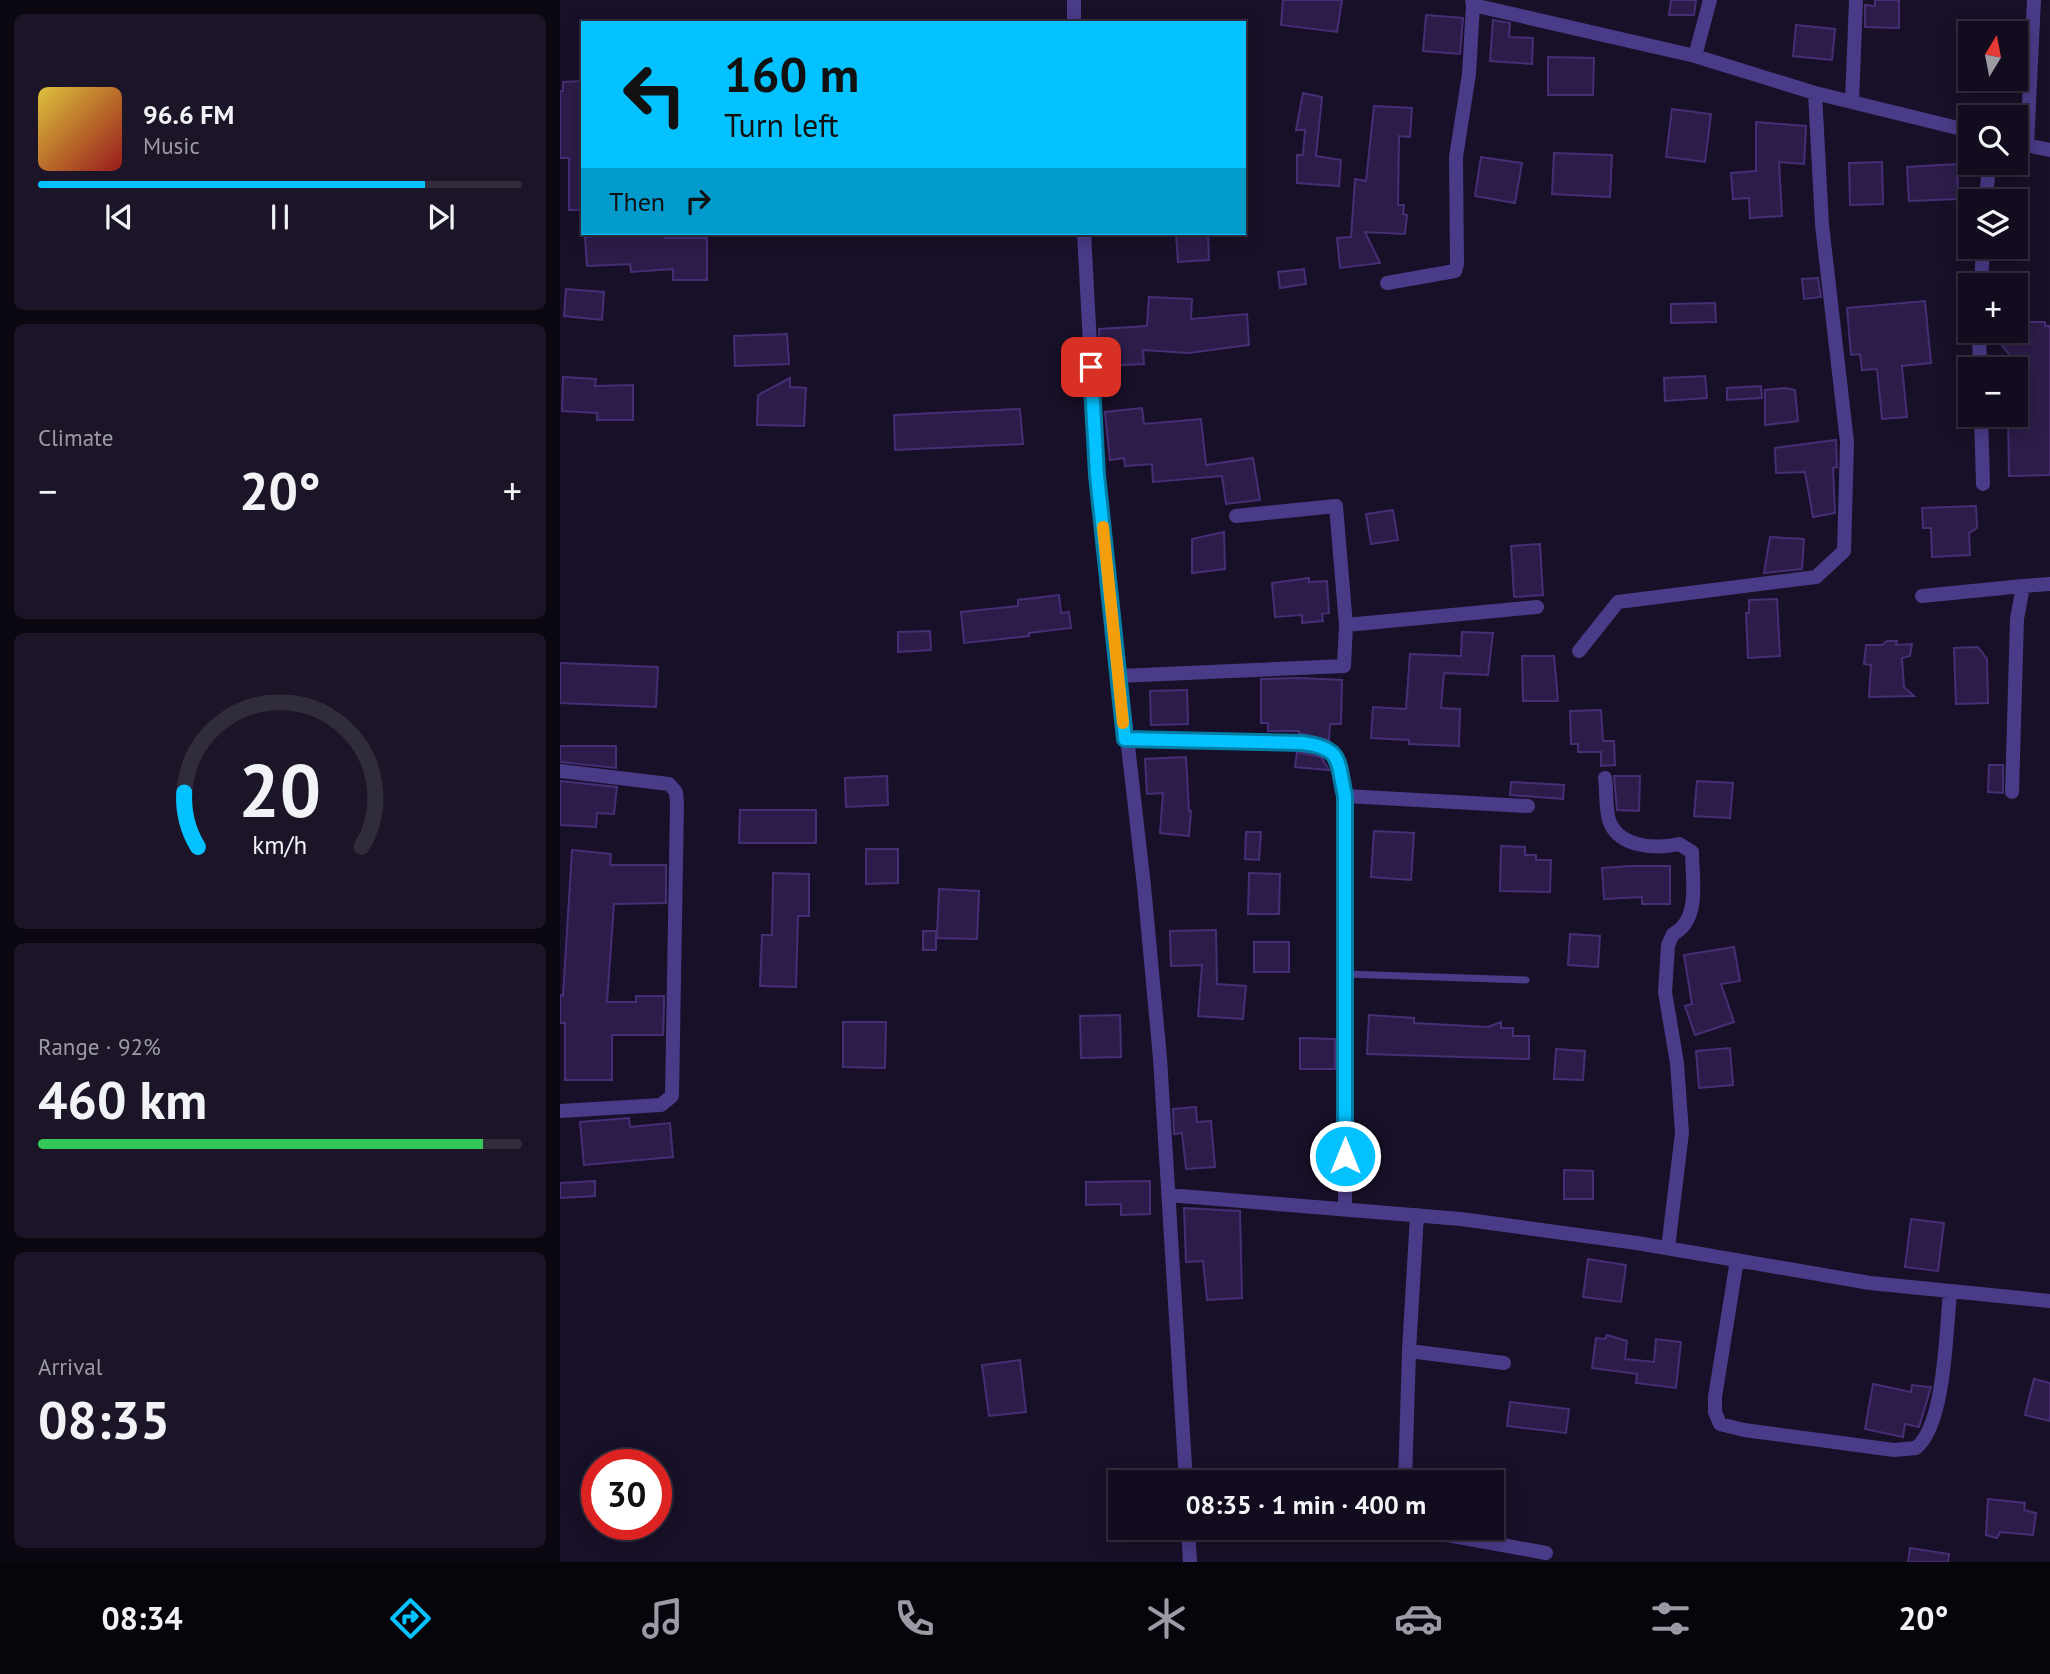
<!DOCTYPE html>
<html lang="en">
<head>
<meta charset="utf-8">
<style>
	body { margin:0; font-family:"PT Sans",sans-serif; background:#1b1527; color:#f1f3f6; height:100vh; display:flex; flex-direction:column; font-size:26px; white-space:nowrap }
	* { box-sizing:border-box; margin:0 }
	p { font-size:23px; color:#9c9ba4 }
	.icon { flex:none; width:38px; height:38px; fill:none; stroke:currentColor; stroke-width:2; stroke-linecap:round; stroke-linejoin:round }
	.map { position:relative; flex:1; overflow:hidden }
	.sheet { display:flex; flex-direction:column; gap:14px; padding:14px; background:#0a0710; width:560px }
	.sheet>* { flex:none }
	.top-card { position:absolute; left:21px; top:21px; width:665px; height:214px; border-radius:0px; box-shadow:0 4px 18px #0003,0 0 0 2px #312c3c; background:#03c2ff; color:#111; overflow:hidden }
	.needle { width:46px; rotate:10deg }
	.tools { position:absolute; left:1398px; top:21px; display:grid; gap:14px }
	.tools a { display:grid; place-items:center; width:70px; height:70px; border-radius:0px; background:#120c1e; box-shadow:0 4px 18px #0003,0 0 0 2px #312c3c; font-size:35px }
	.speed { position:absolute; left:21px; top:1449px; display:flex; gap:14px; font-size:35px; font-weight:700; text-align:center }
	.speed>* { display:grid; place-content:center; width:91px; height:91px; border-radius:50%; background:#120c1e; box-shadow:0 4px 18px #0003,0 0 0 2px #312c3c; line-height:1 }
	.speed .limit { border:10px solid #d22; background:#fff; color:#111 }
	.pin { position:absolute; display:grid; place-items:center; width:60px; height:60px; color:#fff; margin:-30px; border-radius:14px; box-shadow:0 4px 10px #0006 }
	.me { position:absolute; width:77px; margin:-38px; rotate:0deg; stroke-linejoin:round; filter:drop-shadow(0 0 5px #0008) }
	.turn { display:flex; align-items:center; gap:24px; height:147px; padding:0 28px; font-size:32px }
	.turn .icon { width:91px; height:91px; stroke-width:2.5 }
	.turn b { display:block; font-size:49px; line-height:60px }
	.then { display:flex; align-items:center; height:66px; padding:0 28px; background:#0003; gap:14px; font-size:26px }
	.big { font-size:52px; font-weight:600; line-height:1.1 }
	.sheet .card { flex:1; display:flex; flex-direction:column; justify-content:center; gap:10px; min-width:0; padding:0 24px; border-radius:10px; background:#1b1527 }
	.sheet .dial { align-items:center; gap:0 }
	.dial svg { height:182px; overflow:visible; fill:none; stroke:#312c3c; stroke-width:7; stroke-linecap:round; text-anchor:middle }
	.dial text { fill:#f1f3f6; stroke:none }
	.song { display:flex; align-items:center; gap:21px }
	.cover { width:84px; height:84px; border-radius:10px; background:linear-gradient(135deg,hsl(50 70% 55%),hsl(0 70% 35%)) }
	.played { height:7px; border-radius:4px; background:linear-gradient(90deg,#03c2ff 80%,#312c3c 80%) }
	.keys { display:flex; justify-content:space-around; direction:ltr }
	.heat { display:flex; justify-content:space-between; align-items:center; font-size:38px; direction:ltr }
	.charge { height:10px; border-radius:5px; background:linear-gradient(90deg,#34c759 92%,#312c3c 0) }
	.trip { position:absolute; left:548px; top:1470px; width:396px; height:70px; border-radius:0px; background:#120c1e; box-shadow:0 4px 18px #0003,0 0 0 2px #312c3c; font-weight:600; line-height:70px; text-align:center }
	.dock { display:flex; height:112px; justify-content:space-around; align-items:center; background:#07050c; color:#9c9ba4 }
	.dock .icon { width:49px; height:49px }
	.dock .on { color:#03c2ff }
	.dock b { font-size:32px; color:#f1f3f6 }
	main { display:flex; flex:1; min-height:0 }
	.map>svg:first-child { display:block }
	.building { fill:#2c1c49; stroke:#462e75; stroke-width:2 }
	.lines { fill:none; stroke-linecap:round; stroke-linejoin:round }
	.lane { stroke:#493b87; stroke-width:7 }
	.street { stroke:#493b87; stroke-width:14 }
	.route-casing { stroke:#027ea6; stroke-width:18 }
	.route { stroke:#03c2ff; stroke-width:12 }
	.slow { stroke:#f59e0b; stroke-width:12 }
</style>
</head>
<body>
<main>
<section class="sheet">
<div class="card">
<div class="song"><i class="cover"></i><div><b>96.6 FM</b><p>Music</p></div></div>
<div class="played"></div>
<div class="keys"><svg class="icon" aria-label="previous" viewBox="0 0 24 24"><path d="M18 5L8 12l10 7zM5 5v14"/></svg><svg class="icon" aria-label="pause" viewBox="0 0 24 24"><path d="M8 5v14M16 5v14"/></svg><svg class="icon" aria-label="next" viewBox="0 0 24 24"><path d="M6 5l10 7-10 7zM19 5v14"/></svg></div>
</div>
<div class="card"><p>Climate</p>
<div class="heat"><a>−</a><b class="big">20°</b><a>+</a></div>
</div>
<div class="card dial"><svg viewBox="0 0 100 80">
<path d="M14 69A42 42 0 1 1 86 69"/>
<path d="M14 69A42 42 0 0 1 8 45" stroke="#03c2ff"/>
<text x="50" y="56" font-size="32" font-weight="700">20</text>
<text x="50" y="72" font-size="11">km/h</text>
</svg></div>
<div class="card"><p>Range · 92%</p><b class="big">460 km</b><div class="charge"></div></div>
<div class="card"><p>Arrival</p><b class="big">08:35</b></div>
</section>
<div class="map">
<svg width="1490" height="1562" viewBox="0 0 1490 1562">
	<rect width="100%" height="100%" fill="#181028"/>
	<path class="building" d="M723,0H782L777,32L721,25Z
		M1111,0H1136L1134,15H1109Z
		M1315,0H1339V28L1305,27V5L1315,6Z
		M866,15L903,18L900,54L863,51Z
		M933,20L950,23L949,37L973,38L972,64L930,61Z
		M1236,25L1275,29L1272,60L1233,56Z
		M1456,38L1463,39L1461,67H1456Z
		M988,57L1034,58L1033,95H988Z
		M23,81V210H9V158H0V91H3V82Z
		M743,93L762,97L756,156L781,160L779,186L737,183V155H743L745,130H736Z
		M814,106L852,108L850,137L839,136L838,205H844L843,214L847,215L845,234L805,232L820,263L780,268L777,238L791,237L795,179L806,181Z
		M1112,109L1151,114L1145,162L1106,157Z
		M1196,122L1246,126L1244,164L1219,162L1222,216L1190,218L1189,198L1173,199L1171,173L1196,171Z
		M994,153L1052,155L1050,197L992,194Z
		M921,157L962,163L955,203L915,196Z
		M1322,162L1323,204L1290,205L1289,163Z
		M1397,164L1398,199L1349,201L1347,167Z
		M69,233H104L105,238H147V280H113V269L71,272L70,264L27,266L25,237Z
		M648,234L649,260L618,262L616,235Z
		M744,269L746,284L720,288L718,272Z
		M1258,278L1261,297L1244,299L1242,279Z
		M6,289L44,292L42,320L4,316Z
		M589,297L632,299L631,319L687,314L689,345L629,353L583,350L584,364L541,366L539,329L587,326Z
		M1365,301L1371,363L1342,366L1347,417L1322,419L1317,369L1302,370L1300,354L1291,355L1287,308Z
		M1155,303L1156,322L1111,323V304Z
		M1469,322H1485V326H1490V475L1449,476L1448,415H1456V408H1468L1467,358H1452L1441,344V331H1456V323Z
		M227,334L229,364L175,366L174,336Z
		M1145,376L1147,398L1105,401L1104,378Z
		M3,377L36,379L35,386L73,385V420H37V413L2,411Z
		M230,378V387L246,388L244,426L197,425L198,395Z
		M1201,386L1202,398L1167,400V388Z
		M1225,388L1235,390L1238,421L1205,425V390Z
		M582,408L584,424L641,419L646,465L693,458L700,500L666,504L662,476L593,482L592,464L565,466L564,458L550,460L545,412Z
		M460,409L463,444L335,450L334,415Z
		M1276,440L1277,467L1273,468L1275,513L1253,517L1245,472L1216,473L1215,448Z
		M1416,506L1417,528L1409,533L1410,555L1372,557L1371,528H1363L1362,508Z
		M833,510L838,540L811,544L806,514Z
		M664,532L665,569L632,573V539Z
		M1210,537L1244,539L1242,569L1204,573Z
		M980,544L983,595L954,597L951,546Z
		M749,578V582L767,581L769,613L762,614L763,621L742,623V615L715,617L712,583Z
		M499,595L501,613L509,612L511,628L469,633V636L404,643L401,612L458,606V600Z
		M1217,599L1220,656L1188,658L1186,613H1189V600Z
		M370,631L371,650L338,652V632Z
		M902,632L933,633L928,675L884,673L881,708L900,709L899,746L849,744V740L811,738L813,707L846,709L850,654L901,656Z
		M1327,641H1337L1336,645L1352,644L1350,656L1342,658L1344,687L1354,696L1309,697L1311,665L1304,664L1306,645H1322Z
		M1418,647L1427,659L1428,703L1396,704L1394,648Z
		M962,656H994L998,701H963Z
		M0,663L98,667L96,707L0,703Z
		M740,678L782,680L781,724H770L769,740L739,733V731H708V723H701V679Z
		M627,690L628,724L591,725L590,691Z
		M1041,710L1043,741H1054L1055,765L1041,766V752H1018V744H1011L1010,711Z
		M0,746H56V768L0,762Z
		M737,752L761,757L769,770L735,767Z
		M626,757L629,811H631L629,836L600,833L603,793L587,794L585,759Z
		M1429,765H1443V793L1428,792Z
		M327,776L328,805L286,807L285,778Z
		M1054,776H1080L1079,811L1057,810Z
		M0,781L57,787L54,814L37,813L36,827L0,825Z
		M1137,781L1173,783L1170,818L1134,816Z
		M951,782L1004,785L1003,799L950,795Z
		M180,810H256V843H179Z
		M814,831L854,833L851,880L811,877Z
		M686,832H701L699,860L685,859Z
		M941,846L965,847V855H976V860H991L990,892L940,891Z
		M306,849H338V883L306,884Z
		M12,850L51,854L50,865H106V903L54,904L47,1002H76V996H104V1008L103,1035H52V1080H5V1023H0V995L3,996Z
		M1070,866H1110V904H1082V897L1044,899L1042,868Z
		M213,873L249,874V916H238L236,987L200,986L202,935H212Z
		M689,873L720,874L719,914H688Z
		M379,889L419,891L417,939L377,938Z
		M656,930L657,984L686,986L683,1019L638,1016L642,965L611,966L610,931Z
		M363,931H376V950H363Z
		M1010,934L1040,936L1038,967L1008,965Z
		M694,942H729V972H694Z
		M1174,947L1180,981L1161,984L1174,1022L1135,1035L1125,1006L1132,1004L1124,955Z
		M560,1015L561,1057L521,1058L520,1016Z
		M809,1015L854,1018V1023L928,1027L941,1022V1028H953V1036H969V1059L807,1054Z
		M283,1022H326L325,1068L283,1067Z
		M740,1038L775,1039V1069H740Z
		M1170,1048L1173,1085L1139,1088L1136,1051Z
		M996,1049L1025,1051L1023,1080L994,1079Z
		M636,1107L637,1122L651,1121L655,1167L626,1169L622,1133L614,1134L613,1109Z
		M69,1118L70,1127L110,1123L113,1157L24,1165L20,1122Z
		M1004,1170L1033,1171V1199H1004Z
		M35,1181V1196L0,1198V1183Z
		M590,1181V1214L561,1215V1204L526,1205V1182Z
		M624,1208L680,1211L682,1298L647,1300L643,1261L626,1262Z
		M1351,1219L1384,1223L1378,1271L1345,1267Z
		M1028,1259L1066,1265L1061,1302L1023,1297Z
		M1047,1335L1067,1341L1065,1359L1094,1362L1096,1339L1121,1342L1116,1388L1076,1383L1077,1374L1032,1368L1036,1338L1045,1339Z
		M460,1360L466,1412L429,1416L422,1365Z
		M1474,1379L1490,1383V1421L1465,1415Z
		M1313,1384L1351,1392L1352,1385L1371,1387L1359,1427L1345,1424L1343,1437L1305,1429Z
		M950,1402L1009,1409L1006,1433L947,1426Z
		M1428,1499L1465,1503L1464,1510L1476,1513L1473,1535L1440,1532L1437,1538L1426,1535Z
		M1350,1548L1389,1554L1388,1562H1348Z"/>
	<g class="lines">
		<path class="lane" d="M785,974L966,980"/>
		<path class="street" d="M514,0V23
			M912,0L913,5L1135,56L1255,93L1410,131
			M1135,56L1150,0
			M1292,102L1296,0
			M1456,143L1490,150
			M1467,145L1474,0
			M1426,201L1429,163
			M524,233L537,475L584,886L600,1058L626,1482
			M827,283L895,271L897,264L896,157L909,74L913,5
			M1421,285L1423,247
			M1419,331L1420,369
			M1421,415L1423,484
			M676,516L776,506L786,625
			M1362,596L1463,586
			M1019,651L1058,602L1256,577L1284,551L1287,442L1262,225L1255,93
			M559,676L784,666L786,625L977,607
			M565,739L742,743C783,748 777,761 785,796V1208
			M0,771L109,784L116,792L117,804L112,1096L101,1105L0,1111
			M1045,778C1047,791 1045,811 1050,823C1061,848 1097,849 1119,844L1132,852C1132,878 1141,920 1113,934L1108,945L1105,992L1117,1063L1122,1133L1108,1248
			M1452,792L1457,619L1463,586L1490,584
			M785,796L968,806
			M608,1195L901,1219L1077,1243L1310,1283L1490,1301
			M857,1215L849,1351L944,1363
			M1177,1260L1155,1397V1412L1160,1424L1184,1430L1334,1450L1356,1448C1385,1425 1386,1331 1390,1293
			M845,1482L849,1351
			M628,1528L630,1562
			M849,1528L986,1553"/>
	</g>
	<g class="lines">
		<g class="route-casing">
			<path id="route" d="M531,367L537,475L565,739L742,743C783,748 777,761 785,796V1156"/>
		</g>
		<use href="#route" class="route"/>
		<path class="slow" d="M543,527L563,723"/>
	</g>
</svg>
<div class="tools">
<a><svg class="needle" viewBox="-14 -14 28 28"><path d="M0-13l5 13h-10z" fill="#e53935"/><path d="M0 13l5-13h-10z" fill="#9c9ba4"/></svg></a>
<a><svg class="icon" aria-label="search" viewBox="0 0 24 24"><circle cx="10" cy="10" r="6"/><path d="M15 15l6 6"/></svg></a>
<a><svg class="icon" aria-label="layers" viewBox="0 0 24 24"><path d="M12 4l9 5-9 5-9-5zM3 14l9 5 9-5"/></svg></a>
<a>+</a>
<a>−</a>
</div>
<div class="speed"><div class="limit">30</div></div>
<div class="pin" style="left:531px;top:367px;background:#d93025"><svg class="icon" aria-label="arrive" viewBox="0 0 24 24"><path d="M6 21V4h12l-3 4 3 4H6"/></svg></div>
<svg class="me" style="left:785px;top:1156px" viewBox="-20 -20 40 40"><circle r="17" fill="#03c2ff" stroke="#fff" stroke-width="3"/><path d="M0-11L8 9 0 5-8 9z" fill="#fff"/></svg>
<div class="trip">08:35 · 1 min · 400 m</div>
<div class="top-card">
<div class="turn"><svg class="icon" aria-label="left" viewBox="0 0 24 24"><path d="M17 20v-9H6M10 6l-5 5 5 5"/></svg><div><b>160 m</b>Turn left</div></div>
<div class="then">Then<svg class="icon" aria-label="right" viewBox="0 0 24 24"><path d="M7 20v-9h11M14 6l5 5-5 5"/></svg></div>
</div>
</div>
</main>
<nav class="dock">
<b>08:34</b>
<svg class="icon on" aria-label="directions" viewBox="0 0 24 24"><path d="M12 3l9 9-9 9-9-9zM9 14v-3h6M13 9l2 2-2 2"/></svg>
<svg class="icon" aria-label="music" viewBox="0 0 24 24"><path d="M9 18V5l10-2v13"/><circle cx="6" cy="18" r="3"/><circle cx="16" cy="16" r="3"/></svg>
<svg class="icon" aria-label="phone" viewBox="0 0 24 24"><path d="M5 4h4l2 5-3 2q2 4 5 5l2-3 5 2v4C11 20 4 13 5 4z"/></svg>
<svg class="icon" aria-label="climate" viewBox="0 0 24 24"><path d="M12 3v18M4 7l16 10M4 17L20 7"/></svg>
<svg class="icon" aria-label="car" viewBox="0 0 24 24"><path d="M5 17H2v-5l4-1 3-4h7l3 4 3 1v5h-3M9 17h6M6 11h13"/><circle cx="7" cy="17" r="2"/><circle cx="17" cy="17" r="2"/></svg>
<svg class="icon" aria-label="filters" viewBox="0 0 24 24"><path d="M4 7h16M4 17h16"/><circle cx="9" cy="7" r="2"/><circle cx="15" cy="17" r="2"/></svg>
<b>20°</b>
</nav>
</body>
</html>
